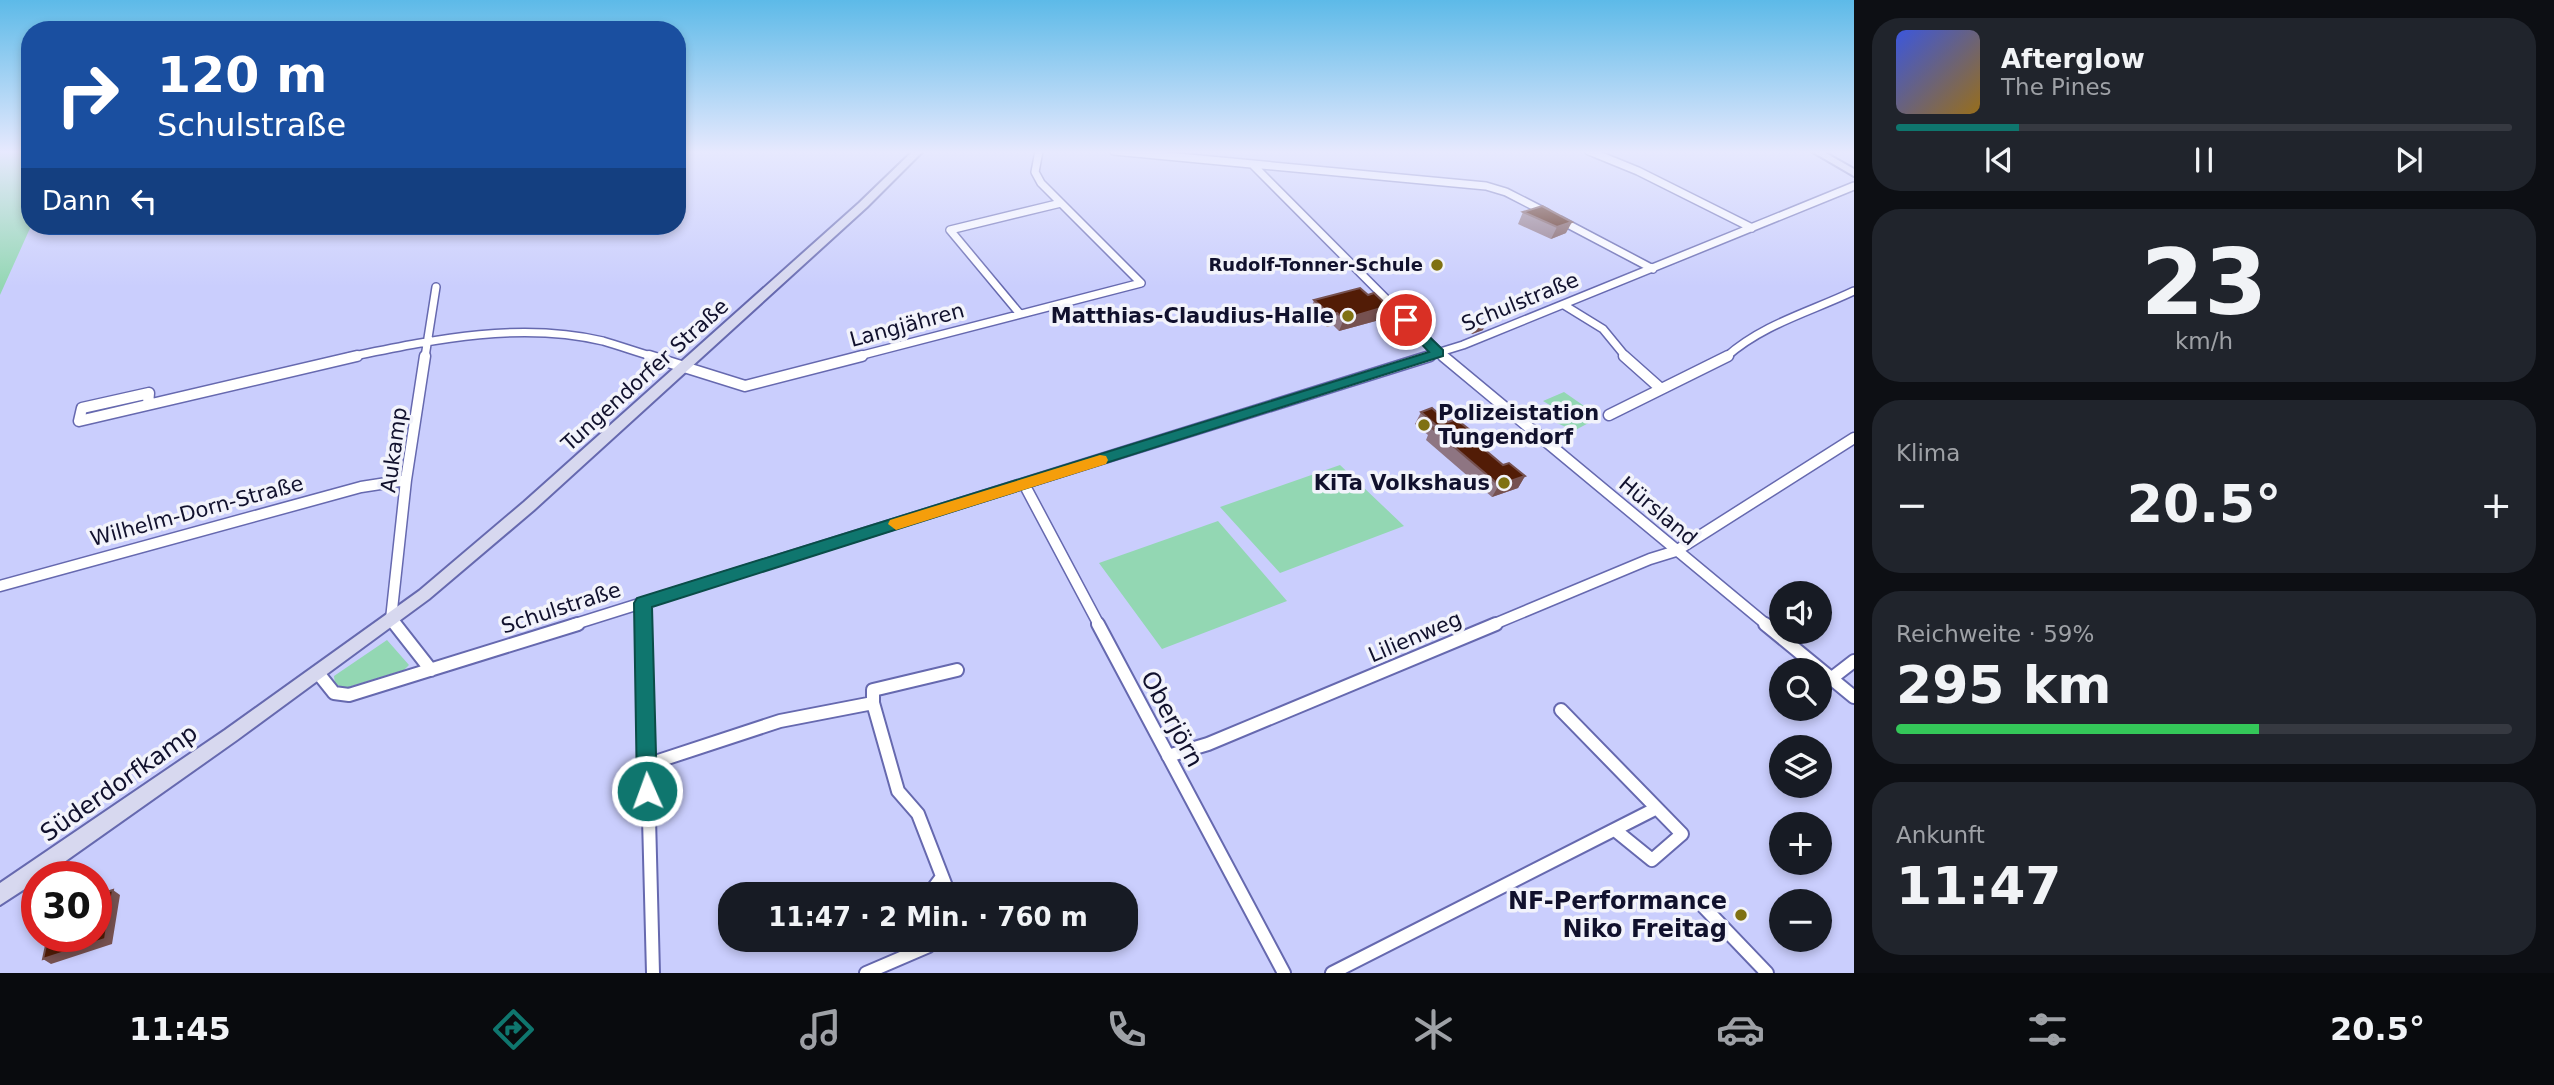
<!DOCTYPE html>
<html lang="de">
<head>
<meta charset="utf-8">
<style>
	body { margin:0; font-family:"DejaVu Sans",sans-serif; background:#20242c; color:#f1f3f6; height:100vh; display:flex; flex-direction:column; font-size:26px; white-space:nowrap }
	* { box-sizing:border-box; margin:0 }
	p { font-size:23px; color:#9ea1a6 }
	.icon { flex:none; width:38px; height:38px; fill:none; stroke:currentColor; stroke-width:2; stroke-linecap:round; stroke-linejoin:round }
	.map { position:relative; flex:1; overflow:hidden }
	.panel { display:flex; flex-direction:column; gap:18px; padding:18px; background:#0d0f14; width:700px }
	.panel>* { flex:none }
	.top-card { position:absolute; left:21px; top:21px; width:665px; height:214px; border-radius:28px; box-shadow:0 4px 10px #0003; background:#1a4fa0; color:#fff; overflow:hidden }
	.buttons { position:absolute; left:1769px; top:581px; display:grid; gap:14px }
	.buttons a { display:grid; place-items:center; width:63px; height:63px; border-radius:50%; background:#171b24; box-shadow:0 4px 10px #0003; font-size:35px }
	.speed { position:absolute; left:21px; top:861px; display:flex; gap:14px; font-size:35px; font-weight:700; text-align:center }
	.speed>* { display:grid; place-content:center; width:91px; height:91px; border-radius:50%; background:#171b24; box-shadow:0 4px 10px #0003; line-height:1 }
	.speed .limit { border:10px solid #d22; background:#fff; color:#111 }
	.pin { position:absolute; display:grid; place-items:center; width:60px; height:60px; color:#fff; margin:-30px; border:4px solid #fff; border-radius:50%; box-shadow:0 2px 7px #0007 }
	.me { position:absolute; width:77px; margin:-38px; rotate:358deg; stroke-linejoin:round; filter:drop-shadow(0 0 5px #0008) }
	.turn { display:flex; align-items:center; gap:24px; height:147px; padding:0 21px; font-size:32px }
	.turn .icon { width:91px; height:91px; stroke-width:2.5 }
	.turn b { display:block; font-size:49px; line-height:60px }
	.then { display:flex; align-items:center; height:66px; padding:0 21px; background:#0003; gap:14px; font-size:26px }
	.big { font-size:52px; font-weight:600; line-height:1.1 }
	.panel .card { flex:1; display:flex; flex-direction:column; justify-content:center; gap:10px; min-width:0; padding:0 24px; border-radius:28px; background:#20242c }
	.panel .dial { align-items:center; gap:0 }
	.dial b { font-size:91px; line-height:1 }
	.song { display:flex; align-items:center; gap:21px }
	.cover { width:84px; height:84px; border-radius:10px; background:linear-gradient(135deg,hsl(230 70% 55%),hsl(40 70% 35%)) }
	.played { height:7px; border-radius:4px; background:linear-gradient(90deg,#0f766e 20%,#363941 20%) }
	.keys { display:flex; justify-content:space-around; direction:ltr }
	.heat { display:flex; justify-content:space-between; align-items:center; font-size:38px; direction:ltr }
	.charge { height:10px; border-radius:5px; background:linear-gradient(90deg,#34c759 59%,#363941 0) }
	.trip { position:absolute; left:718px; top:882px; width:420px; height:70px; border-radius:28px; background:#171b24; box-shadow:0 4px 10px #0003; font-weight:600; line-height:70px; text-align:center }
	.dock { display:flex; height:112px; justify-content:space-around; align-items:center; background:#090b0e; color:#9ea1a6 }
	.dock .icon { width:49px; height:49px }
	.dock .selected { color:#0f766e }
	.dock b { font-size:32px; color:#f1f3f6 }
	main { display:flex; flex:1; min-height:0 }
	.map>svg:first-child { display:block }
	.green { fill:#93d7b3 }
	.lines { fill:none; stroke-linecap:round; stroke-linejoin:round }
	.minor-far2-casing { stroke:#6669af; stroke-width:10 }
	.minor-far1-casing { stroke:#6669af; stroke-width:13 }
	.minor-casing { stroke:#6669af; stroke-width:16 }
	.secondary-casing { stroke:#6669af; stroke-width:4 }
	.minor-far2 { stroke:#fff; stroke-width:7 }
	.minor-far1 { stroke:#fff; stroke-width:10 }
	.minor { stroke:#fff; stroke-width:12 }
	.secondary { fill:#d7d8ef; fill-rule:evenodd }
	.wall { fill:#8e7582 }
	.shaded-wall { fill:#765150 }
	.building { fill:#521c06; stroke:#765150; stroke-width:2 }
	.route { fill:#0f766e; stroke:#0a4d48; stroke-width:2 }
	.slow { fill:#f59e0b }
	.poi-dot { fill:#7f7112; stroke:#f2f3fb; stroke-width:2.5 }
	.labels { text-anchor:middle; stroke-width:7; stroke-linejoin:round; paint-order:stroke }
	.far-poi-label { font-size:18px; font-weight:bold; fill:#11112d; stroke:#f2f3fb; text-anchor:end }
	.street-label { font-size:21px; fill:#11112d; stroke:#f2f3fb }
	.poi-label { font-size:21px; font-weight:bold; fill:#11112d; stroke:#f2f3fb; text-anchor:end }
	.near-street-label { font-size:24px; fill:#11112d; stroke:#f2f3fb }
	.near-poi-label { font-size:24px; font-weight:bold; fill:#11112d; stroke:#f2f3fb; text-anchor:end }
</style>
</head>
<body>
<main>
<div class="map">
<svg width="1854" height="973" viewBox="0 0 1854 973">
	<rect width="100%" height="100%" fill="#cacefd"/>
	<path class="green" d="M0,151H30L31,226L0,295Z
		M1564,392L1600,417L1564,436L1561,433L1570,429L1557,423L1566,419L1561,415L1563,413L1543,401Z
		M1340,465L1404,526L1280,573L1220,507Z
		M1218,521L1287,601L1162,649L1099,563Z
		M387,640L409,665L404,670L345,688L335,684L334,676Z"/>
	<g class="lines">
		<g class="minor-far2-casing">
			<path id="minor-far2" d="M1039,151L1035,172L1041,183L1141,283
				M1114,151L1486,186L1506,192L1547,213
				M1589,151L1638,171L1752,228
				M1253,165L1444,357
				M1560,220L1653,269
				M1564,305L1603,329L1626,357
				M1020,314L950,230L1061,203
				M349,357C432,340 519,321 603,341C620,346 637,352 654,357
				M425,357L436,287
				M855,357L1141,283
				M1424,357L1463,345L1854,186
				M1726,357C1763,324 1810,312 1854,291"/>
		</g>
		<g class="minor-far1-casing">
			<path id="minor-far1" d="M649,356L745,386L862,356
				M1443,356L1767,625
				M1624,356L1660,388
				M148,404L149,393L82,408L79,421L357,356
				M1609,415L1728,356
				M1024,484L1099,625
				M0,586L361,487L406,480
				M643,603L644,625
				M396,625L391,619L406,480L425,356
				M572,625L1430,356
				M1492,625L1650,559L1676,551L1854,438"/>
		</g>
		<g class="minor-casing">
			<path id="minor" d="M395,624L431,670
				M644,624L653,973
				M1098,624L1284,973
				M1765,624L1854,697
				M318,673L334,693L349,695L578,624
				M1832,678L1854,661
				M1561,710L1682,834L1652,860L1615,830
				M1168,756L1208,744L1496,624
				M646,765L780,721L873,703
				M929,894L941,878
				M949,894L918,814L898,791L873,703V690L957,670
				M1700,903L1767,973
				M866,973L929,946L931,940
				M1332,973L1655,809"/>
		</g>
		<g class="secondary-casing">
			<path id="secondary" d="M913,151H923L867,207L534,510L429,599L237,740L43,877H37V881L0,905V883L225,730L419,591L524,502L859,203Z
				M1811,151H1822L1854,169V176Z"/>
		</g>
		<use href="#minor-far2" class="minor-far2"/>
		<use href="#minor-far1" class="minor-far1"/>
		<use href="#minor" class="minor"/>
		<use href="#secondary" class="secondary"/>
	</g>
	<path class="wall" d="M1542,206L1566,233L1551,239L1518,224L1523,212Z
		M1368,295L1388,306L1383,319L1339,331L1333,325L1327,327L1310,313L1314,300Z
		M1464,321L1483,330L1472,334L1462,327Z
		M1421,412L1471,431L1468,436L1503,465L1525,476L1518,488L1492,497L1426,440L1428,435L1415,424Z"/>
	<path class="shaded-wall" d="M1572,222L1566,233L1551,239L1557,227Z
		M1388,306L1383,319L1339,331L1344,319Z
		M1337,313L1333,325L1327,327L1331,315Z
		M1486,323L1483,330L1472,334L1475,328Z
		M1525,476L1518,488L1492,497L1499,485Z
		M113,890L120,895L112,944L51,964L43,959Z"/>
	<path class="building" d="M1542,206L1572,222L1557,227L1523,212Z
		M1360,288L1368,295L1374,293L1388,306L1344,319L1337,313L1331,315L1314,300Z
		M1476,317L1486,323L1475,328L1464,321Z
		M1432,408L1448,422L1456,419L1471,431L1465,433L1503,465L1509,463L1525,476L1499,485L1432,428L1437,426L1421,412Z
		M113,890L105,939L43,959L48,936H96V895Z"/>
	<linearGradient id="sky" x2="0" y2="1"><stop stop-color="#5dbae8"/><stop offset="0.53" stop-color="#e7e9fe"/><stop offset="1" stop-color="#e7e9fe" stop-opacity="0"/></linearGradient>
	<rect width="1854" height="287" fill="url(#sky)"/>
	<path class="route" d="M1406,316L1410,318L1443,350V356L652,607L657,791L654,797L647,800L640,797L637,791L634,603L637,598L1429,352L1399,320Z"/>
	<path class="slow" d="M1100,455L1106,456L1108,460L1106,464L896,530L888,524L890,520Z"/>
	<g class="poi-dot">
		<circle cx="1437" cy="265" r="7"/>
		<circle cx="1348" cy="316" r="7"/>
		<circle cx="1424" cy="425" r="7"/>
		<circle cx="1504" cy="483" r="7"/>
		<circle cx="1741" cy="915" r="7"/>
	</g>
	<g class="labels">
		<g class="far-poi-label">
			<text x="1423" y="271">Rudolf-Tonner-Schule</text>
		</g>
		<g class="street-label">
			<text transform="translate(1520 302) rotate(-22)" y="7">Schulstraße</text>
			<text transform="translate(907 325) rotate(-15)" y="7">Langjähren</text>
			<text transform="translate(645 375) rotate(-42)" y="7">Tungendorfer Straße</text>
			<text transform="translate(394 450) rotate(-82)" y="7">Aukamp</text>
			<text transform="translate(197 511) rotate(-15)" y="7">Wilhelm-Dorn-Straße</text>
			<text transform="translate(1658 511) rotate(40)" y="7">Hürsland</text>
			<text transform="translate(561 608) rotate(-18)" y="7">Schulstraße</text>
			<text transform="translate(1415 637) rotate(-23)" y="7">Lilienweg</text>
		</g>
		<g class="poi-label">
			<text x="1334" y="323">Matthias-Claudius-Halle</text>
			<text x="1438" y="420" text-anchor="start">Polizeistation<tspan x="1438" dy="24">Tungendorf</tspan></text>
			<text x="1490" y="490">KiTa Volkshaus</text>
		</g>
		<g class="near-street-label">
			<text transform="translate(1172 719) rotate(62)" y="8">Oberjörn</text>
			<text transform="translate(119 783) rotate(-35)" y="8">Süderdorfkamp</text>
		</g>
		<g class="near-poi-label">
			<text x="1727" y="909">NF-Performance<tspan x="1727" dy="28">Niko Freitag</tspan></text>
		</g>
	</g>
</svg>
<div class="buttons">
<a><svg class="icon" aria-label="sound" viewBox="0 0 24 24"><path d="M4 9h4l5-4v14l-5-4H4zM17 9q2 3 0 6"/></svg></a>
<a><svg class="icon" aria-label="search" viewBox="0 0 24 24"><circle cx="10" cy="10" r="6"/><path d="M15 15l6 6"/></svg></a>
<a><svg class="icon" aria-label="layers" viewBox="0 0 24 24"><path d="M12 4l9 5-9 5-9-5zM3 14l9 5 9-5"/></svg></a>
<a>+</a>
<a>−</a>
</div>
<div class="speed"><div class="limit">30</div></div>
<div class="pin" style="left:1406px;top:320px;background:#d93025"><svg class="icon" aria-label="arrive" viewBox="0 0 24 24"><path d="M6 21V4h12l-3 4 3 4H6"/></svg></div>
<svg class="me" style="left:647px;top:791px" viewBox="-20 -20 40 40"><circle r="17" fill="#0f766e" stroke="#fff" stroke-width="3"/><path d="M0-11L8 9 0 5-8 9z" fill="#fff"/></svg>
<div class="trip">11:47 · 2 Min. · 760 m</div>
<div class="top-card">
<div class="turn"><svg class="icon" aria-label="right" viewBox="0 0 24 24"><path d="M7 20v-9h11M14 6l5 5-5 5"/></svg><div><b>120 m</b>Schulstraße</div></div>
<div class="then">Dann<svg class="icon" aria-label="left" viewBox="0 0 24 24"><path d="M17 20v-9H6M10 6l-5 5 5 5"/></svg></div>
</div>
</div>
<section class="panel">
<div class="card">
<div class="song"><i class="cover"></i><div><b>Afterglow</b><p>The Pines</p></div></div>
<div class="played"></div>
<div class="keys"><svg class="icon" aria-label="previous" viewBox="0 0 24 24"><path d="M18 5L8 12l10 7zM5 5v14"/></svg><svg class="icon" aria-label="pause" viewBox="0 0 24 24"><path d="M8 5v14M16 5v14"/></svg><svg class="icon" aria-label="next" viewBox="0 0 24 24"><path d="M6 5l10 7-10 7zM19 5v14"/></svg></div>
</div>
<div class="card dial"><b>23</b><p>km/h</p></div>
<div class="card"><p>Klima</p>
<div class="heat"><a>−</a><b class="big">20.5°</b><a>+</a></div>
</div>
<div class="card"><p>Reichweite · 59%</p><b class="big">295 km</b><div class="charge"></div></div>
<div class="card"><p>Ankunft</p><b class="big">11:47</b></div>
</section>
</main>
<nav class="dock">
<b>11:45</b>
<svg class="icon selected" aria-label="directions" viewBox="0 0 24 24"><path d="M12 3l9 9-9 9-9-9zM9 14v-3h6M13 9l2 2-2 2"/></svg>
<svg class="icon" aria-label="music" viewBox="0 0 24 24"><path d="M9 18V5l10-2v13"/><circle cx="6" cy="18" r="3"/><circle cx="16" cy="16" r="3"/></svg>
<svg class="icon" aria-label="phone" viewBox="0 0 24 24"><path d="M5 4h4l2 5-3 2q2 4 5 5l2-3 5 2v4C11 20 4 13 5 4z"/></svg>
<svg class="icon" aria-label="climate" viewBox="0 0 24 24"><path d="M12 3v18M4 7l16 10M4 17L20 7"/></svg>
<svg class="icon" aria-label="car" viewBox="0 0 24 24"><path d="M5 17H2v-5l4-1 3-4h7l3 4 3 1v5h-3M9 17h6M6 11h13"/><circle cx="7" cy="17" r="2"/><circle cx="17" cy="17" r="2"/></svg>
<svg class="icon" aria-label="filters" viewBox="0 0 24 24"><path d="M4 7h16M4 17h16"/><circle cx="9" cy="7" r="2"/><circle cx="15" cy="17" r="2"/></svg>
<b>20.5°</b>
</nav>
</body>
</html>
